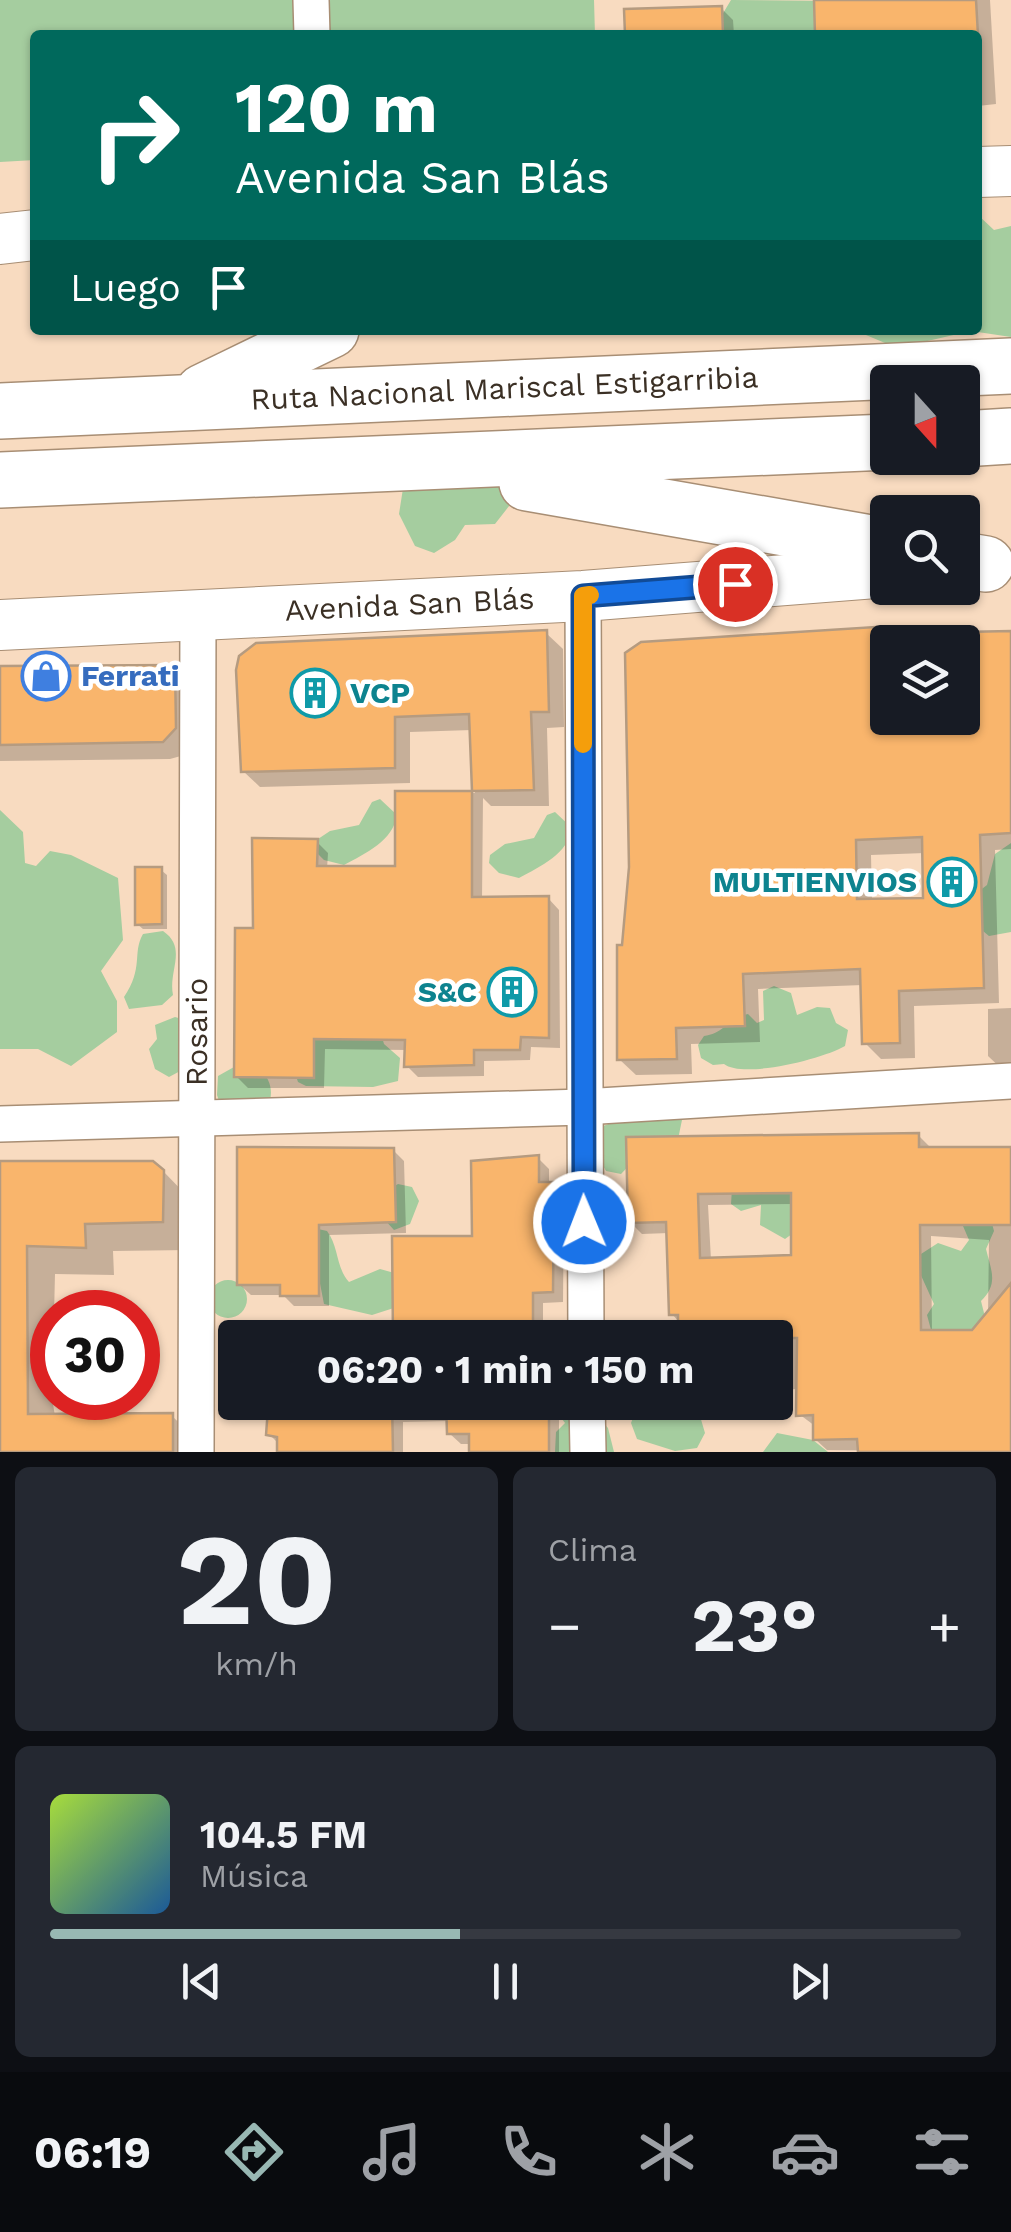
<!DOCTYPE html>
<html lang="es">
<head>
<meta charset="utf-8">
<style>
	body { margin:0; font-family:"Work Sans",sans-serif; background:#242831; color:#f1f3f6; height:100vh; display:flex; flex-direction:column; font-size:38px; white-space:nowrap }
	* { box-sizing:border-box; margin:0 }
	p { font-size:32px; color:#9ea1a6 }
	.icon { flex:none; width:55px; height:55px; fill:none; stroke:currentColor; stroke-width:2; stroke-linecap:round; stroke-linejoin:round }
	.map { position:relative; height:1452px; overflow:hidden }
	.side { display:flex; flex-direction:column; gap:15px; padding:15px; background:#0d0f14; flex:1 }
	.side>* { flex:none }
	.guide { position:absolute; left:30px; top:30px; width:952px; height:305px; border-radius:10px; box-shadow:0 2px 8px #0004; background:#00695c; color:#fff; overflow:hidden }
	.needle { width:65px; rotate:159deg }
	.buttons { position:absolute; left:870px; top:365px; display:grid; gap:20px }
	.buttons a { display:grid; place-items:center; width:110px; height:110px; border-radius:10px; background:#171b24; box-shadow:0 2px 8px #0004; font-size:50px }
	.speed { position:absolute; left:30px; top:1290px; display:flex; gap:20px; font-size:50px; font-weight:700; text-align:center }
	.speed>* { display:grid; place-content:center; width:130px; height:130px; border-radius:50%; background:#171b24; box-shadow:0 2px 8px #0004; line-height:1 }
	.speed .limit { border:15px solid #d22; background:#fff; color:#111 }
	.pin { position:absolute; display:grid; place-items:center; width:85px; height:85px; color:#fff; margin:-42px; border:5px solid #fff; border-radius:50%; box-shadow:0 2px 10px #0007 }
	.me { position:absolute; width:110px; margin:-55px; rotate:359deg; stroke-linejoin:round; filter:drop-shadow(0 0 8px #0008) }
	.turn { display:flex; align-items:center; gap:35px; height:210px; padding:0 40px; font-size:45px }
	.turn .icon { width:130px; height:130px; stroke-width:2.5 }
	.turn b { display:block; font-size:70px; line-height:85px }
	.then { display:flex; align-items:center; height:95px; padding:0 40px; background:#0003; gap:20px; font-size:38px }
	.big { font-size:75px; font-weight:700; line-height:1.1 }
	.side .widget { flex:1; display:flex; flex-direction:column; justify-content:center; gap:15px; min-width:0; padding:0 35px; border-radius:15px; background:#242831 }
	.side .dial { align-items:center; gap:0 }
	.dial b { font-size:130px; line-height:1 }
	.song { display:flex; align-items:center; gap:30px }
	.cover { width:120px; height:120px; border-radius:15px; background:linear-gradient(135deg,hsl(80 70% 55%),hsl(210 70% 35%)) }
	.played { height:10px; border-radius:5px; background:linear-gradient(90deg,#98b8b3 45%,#363941 45%) }
	.keys { display:flex; justify-content:space-around; direction:ltr }
	.heat { display:flex; justify-content:space-between; align-items:center; font-size:55px; direction:ltr }
	.side .tiles { flex:1; display:grid; gap:15px; grid-template-columns:1fr 1fr }
	.widget:last-child { grid-column:span 2 }
	.trip { position:absolute; left:218px; top:1320px; width:575px; height:100px; border-radius:10px; background:#171b24; box-shadow:0 2px 8px #0004; font-weight:700; line-height:100px; text-align:center }
	.tab-bar { display:flex; height:160px; justify-content:space-around; align-items:center; background:#090b0e; color:#9ea1a6 }
	.tab-bar .icon { width:70px; height:70px }
	.tab-bar .selected { color:#98b8b3 }
	.tab-bar b { font-size:45px; color:#f1f3f6 }
	.map>svg:first-child { display:block }
	.green { fill:#a5cd9f }
	.shadow { fill:#0003; fill-rule:evenodd }
	.building { fill:#f9b56c; stroke:#b59b80; stroke-width:2.5; fill-rule:evenodd }
	.lines { fill:none; stroke-linecap:round; stroke-linejoin:round }
	.street-casing { stroke:#a88e74; stroke-width:38 }
	.secondary-casing { stroke:#a88e74; stroke-width:52 }
	.highway-casing { stroke:#a88e74; stroke-width:58 }
	.street { stroke:#fff; stroke-width:35 }
	.secondary { stroke:#fff; stroke-width:50 }
	.highway { stroke:#fff; stroke-width:55 }
	.route-casing { stroke:#114b97; stroke-width:25 }
	.route { stroke:#1a73e8; stroke-width:18 }
	.slow { stroke:#f59e0b; stroke-width:18 }
	.labels { text-anchor:middle; stroke-width:9; stroke-linejoin:round; paint-order:stroke }
	.street-label { font-size:30px; fill:#3b3025; stroke:#fff }
	.shop-label { font-size:30px; font-weight:bold; fill:#366cbe; stroke:#fff; text-anchor:start }
	.culture-label { font-size:30px; font-weight:bold; fill:#0d838f; stroke:#fff; text-anchor:end }
</style>
</head>
<body>
<div class="map">
<svg width="1011" height="1452" viewBox="0 0 1011 1452">
	<rect width="100%" height="100%" fill="#f8dbc0"/>
	<path class="green" d="M0,0H594L595,35H35V160L0,162Z
		M731,0L836,1L812,35H710Z
		M978,215L994,230L1011,226V337L971,331L897,348L854,330H978Z
		M487,461L513,501L495,524L465,525L455,540L434,553L415,546L399,514L404,482Z
		M380,799L397,815C393,841 366,853 344,865L324,860L314,850L315,841L330,831L359,825L372,802Z
		M0,810L23,832L25,863L36,866L50,851L71,855L118,878L123,940L101,971L117,1001V1032L71,1066L38,1049H0Z
		M555,812L572,828C568,854 541,866 519,878L499,873L489,863L490,855L505,844L534,838L547,815Z
		M1011,843V932L989,936L977,926L974,895L987,885L995,854Z
		M163,931C188,948 168,971 173,995L162,1005L129,1009L124,997C144,968 132,953 143,934Z
		M774,986L791,993L797,1015L817,1007L830,1008L836,1023L848,1030L845,1046C823,1059 743,1079 724,1064L713,1065L701,1058L698,1045L704,1036C723,1034 729,1018 748,1014L757,1023L764,1020L763,991Z
		M175,1017L182,1019L184,1069L169,1077L155,1069L149,1049L157,1039L155,1025Z
		M377,1020L384,1044L400,1058L398,1081L373,1087L306,1086L298,1082L294,1070L312,1032Z
		M259,1066C272,1083 274,1091 267,1111L223,1113L217,1095L218,1076L234,1067Z
		M670,1098L682,1120L677,1144L642,1152L621,1174L606,1171L595,1151L594,1130Z
		M398,1184L412,1187L419,1201L410,1224L394,1230L384,1219L385,1192Z
		M791,1185L799,1229L785,1239L760,1225L761,1205L741,1211L731,1204L732,1189L760,1194Z
		M990,1216L994,1231L986,1249C991,1270 999,1284 981,1301L985,1317L978,1340L934,1341L927,1315L934,1304L919,1271L921,1254L938,1243L961,1251L969,1240L963,1226Z
		M318,1229L327,1231C339,1247 336,1268 349,1282L380,1269L398,1274L400,1306L372,1315L324,1304L316,1263Z
		M209 1299a19 19 0 1 1 38 0a19 19 0 1 1-38 0Z
		M550,1403H586L608,1428L614,1452H555L556,1432L565,1423Z
		M680,1405L697,1406L705,1433L697,1448L675,1451L637,1439L631,1423L634,1415L651,1410L662,1417Z
		M777,1433L813,1440L828,1452H763Z"/>
	<path class="shadow" d="M816,0H990L996,104L978,106V35H818Z
		M721,8L733,20L734,35H627Z
		M874,630L880,636L1011,632V849L995,850L999,1003L914,1006L915,1058L881,1059L865,1043L863,985L758,989L760,1042L691,1044L692,1074L636,1075L619,1059L624,948ZM888,642H962V718H888ZM925,853V901H872L871,855Z
		M546,633L563,649L564,727L547,728L549,806H491L483,798L482,900L548,898L559,910L560,1048L531,1047L530,1060L484,1061V1076L418,1077L407,1066V1050L325,1049L324,1088H248L236,1076L256,931L317,842L328,853L327,869L397,868L398,794L475,793L472,730L410,732V783L260,787L243,771Z
		M174,667L191,684L188,754L170,759L0,761V669Z
		M161,870L167,875V929H143L137,924Z
		M1011,1008V1072H1005L988,1056V1009Z
		M918,1135L930,1147L1011,1149V1452L827,1450L815,1439V1426L799,1414V1389L775,1390V1338L680,1323L672,1314L669,1233L642,1234L630,1222L629,1139ZM793,1204L794,1258L711,1260L708,1205ZM931,1236L989,1240L988,1314L973,1332H932Z
		M393,1150L404,1161L406,1233L329,1235V1306H294L283,1295H251L239,1284Z
		M538,1158L549,1169V1184L564,1195L563,1302L543,1303V1338H395Z
		M0,1164L163,1171L192,1201L190,1250L113,1251L114,1275L55,1274L52,1398L55,1416H172L201,1444V1452H0Z
		M271,1402H559V1452H472V1444H461L449,1433V1421L403,1422V1452H280V1445L269,1434Z
		M689,1402H725L726,1412L700,1414Z"/>
	<path class="building" d="M814,0H976L978,35H815Z
		M722,6L723,35H625L624,9Z
		M875,627L876,696H888V718H962V632L1011,631V833L980,835L984,988L899,991L900,1043L862,1044L860,969L743,974L745,1026L676,1028L677,1059L617,1060V945H622L629,867L625,653L641,642ZM922,837L923,898L857,899L856,840Z
		M547,630L549,712H531L534,790L472,791L469,714L395,717V768L241,772L236,670L239,656L256,643Z
		M175,665L176,728L163,742L0,745V666Z
		M395,791H472V897L549,896V1038L521,1037L520,1050H474V1065L404,1067L405,1040L314,1039V1078L234,1077L235,928H253L252,838L318,839L317,866H395Z
		M135,867H162V924L135,925Z
		M919,1133V1147H1011V1225H920L921,1330H972L1011,1283V1452H858L857,1439L813,1440V1415L796,1416L797,1338H678V1315H669L666,1222L628,1223L626,1137ZM791,1193V1255L700,1258L698,1194Z
		M237,1147L394,1148L396,1222L319,1225V1296H280V1285H237Z
		M539,1155V1182H554L553,1292L533,1293V1326L428,1327V1338H393L392,1236H472L471,1161Z
		M0,1161H153L164,1170L163,1222L85,1224L86,1248L27,1246L28,1414L173,1413V1452H0Z
		M275,1402H392L393,1452H277V1437L266,1435L268,1408L275,1407Z
		M446,1402H549V1452H469V1434H447Z"/>
	<g class="lines">
		<g class="street-casing">
			<g id="street">
				<path d="M311,0L312,35"/>
				<path d="M583,596L586,1338"/>
				<path d="M0,1124L583,1107L1011,1081"/>
				<path d="M587,1402L588,1452"/>
				<path id="s1" d="M196,1452L198,612"/>
			</g>
		</g>
		<g class="secondary-casing">
			<g id="secondary">
				<path d="M978,172L1011,171"/>
				<path d="M0,239L35,235"/>
				<path id="s2" d="M0,625L583,596L888,572"/>
			</g>
		</g>
		<g class="highway-casing">
			<g id="highway">
				<path d="M203,392L331,330"/>
				<path id="s3" d="M0,411L1011,366"/>
				<path d="M962,439L1011,436"/>
				<path d="M0,480L888,442"/>
				<path d="M527,483L888,546"/>
				<path d="M962,560L986,564"/>
			</g>
		</g>
		<use href="#street" class="street"/>
		<use href="#secondary" class="secondary"/>
		<use href="#highway" class="highway"/>
	</g>
	<g class="lines">
		<g class="route-casing">
			<path id="route" d="M584,1222L583,596L735,584"/>
		</g>
		<use href="#route" class="route"/>
		<path class="slow" d="M583,744V596L590,595"/>
	</g>
	<defs>
		<g id="shop-ring" transform="scale(2.5)"><circle r="9.5" fill="#fff" stroke="#3f7fe0" stroke-width="1.5"/><path d="M-5-2.5h2.3a2.7 3.5 0 0 1 5.4 0H5L5.5 6h-11ZM-1.5-2.5h3a1.5 2.3 0 0 0-3 0Z" fill="#3f7fe0"/></g>
		<g id="building-ring" transform="scale(2.5)"><circle r="9.5" fill="#fff" stroke="#0f9aa8" stroke-width="1.5"/><path d="M-4-6H4V6H1V3H-1V6H-4ZM-2.5-4.3h1.7v1.8h-1.7ZM.8-4.3h1.7v1.8H.8ZM-2.5-1h1.7V.8h-1.7ZM.8-1h1.7V.8H.8Z" fill="#0f9aa8"/></g>
	</defs>
	<g fill-rule="evenodd">
		<use href="#shop-ring" x="46" y="676"/>
		<use href="#building-ring" x="315" y="693"/>
		<use href="#building-ring" x="952" y="882"/>
		<use href="#building-ring" x="512" y="992"/>
	</g>
	<g class="labels">
		<g class="street-label">
			<text dy="10" stroke="none"><textPath href="#s3" startOffset="505">Ruta Nacional Mariscal Estigarribia</textPath></text>
			<text dy="10" stroke="none"><textPath href="#s2" startOffset="410">Avenida San Blás</textPath></text>
			<text dy="10" stroke="none"><textPath href="#s1" startOffset="420">Rosario</textPath></text>
		</g>
		<g class="shop-label">
			<text x="81" y="686">Ferrati</text>
		</g>
		<g class="culture-label">
			<text x="350" y="703" text-anchor="start">VCP</text>
			<text x="917" y="892">MULTIENVIOS</text>
			<text x="477" y="1002">S&amp;C</text>
		</g>
	</g>
</svg>
<div class="buttons">
<a><svg class="needle" viewBox="-14 -14 28 28"><path d="M0-13l5 13h-10z" fill="#e53935"/><path d="M0 13l5-13h-10z" fill="#9ea1a6"/></svg></a>
<a><svg class="icon" aria-label="search" viewBox="0 0 24 24"><circle cx="10" cy="10" r="6"/><path d="M15 15l6 6"/></svg></a>
<a><svg class="icon" aria-label="layers" viewBox="0 0 24 24"><path d="M12 4l9 5-9 5-9-5zM3 14l9 5 9-5"/></svg></a>
</div>
<div class="speed"><div class="limit">30</div></div>
<div class="pin" style="left:735px;top:584px;background:#d93025"><svg class="icon" aria-label="arrive" viewBox="0 0 24 24"><path d="M6 21V4h12l-3 4 3 4H6"/></svg></div>
<svg class="me" style="left:584px;top:1222px" viewBox="-20 -20 40 40"><circle r="17" fill="#1a73e8" stroke="#fff" stroke-width="3"/><path d="M0-11L8 9 0 5-8 9z" fill="#fff"/></svg>
<div class="trip">06:20 · 1 min · 150 m</div>
<div class="guide">
<div class="turn"><svg class="icon" aria-label="right" viewBox="0 0 24 24"><path d="M7 20v-9h11M14 6l5 5-5 5"/></svg><div><b>120 m</b>Avenida San Blás</div></div>
<div class="then">Luego<svg class="icon" aria-label="arrive" viewBox="0 0 24 24"><path d="M6 21V4h12l-3 4 3 4H6"/></svg></div>
</div>
</div>
<section class="side">
<div class="tiles">
<div class="widget dial"><b>20</b><p>km/h</p></div>
<div class="widget"><p>Clima</p>
<div class="heat"><a>−</a><b class="big">23°</b><a>+</a></div>
</div>
<div class="widget">
<div class="song"><i class="cover"></i><div><b>104.5 FM</b><p>Música</p></div></div>
<div class="played"></div>
<div class="keys"><svg class="icon" aria-label="previous" viewBox="0 0 24 24"><path d="M18 5L8 12l10 7zM5 5v14"/></svg><svg class="icon" aria-label="pause" viewBox="0 0 24 24"><path d="M8 5v14M16 5v14"/></svg><svg class="icon" aria-label="next" viewBox="0 0 24 24"><path d="M6 5l10 7-10 7zM19 5v14"/></svg></div>
</div>
</div>
</section>
<nav class="tab-bar">
<b>06:19</b>
<svg class="icon selected" aria-label="directions" viewBox="0 0 24 24"><path d="M12 3l9 9-9 9-9-9zM9 14v-3h6M13 9l2 2-2 2"/></svg>
<svg class="icon" aria-label="music" viewBox="0 0 24 24"><path d="M9 18V5l10-2v13"/><circle cx="6" cy="18" r="3"/><circle cx="16" cy="16" r="3"/></svg>
<svg class="icon" aria-label="phone" viewBox="0 0 24 24"><path d="M5 4h4l2 5-3 2q2 4 5 5l2-3 5 2v4C11 20 4 13 5 4z"/></svg>
<svg class="icon" aria-label="climate" viewBox="0 0 24 24"><path d="M12 3v18M4 7l16 10M4 17L20 7"/></svg>
<svg class="icon" aria-label="car" viewBox="0 0 24 24"><path d="M5 17H2v-5l4-1 3-4h7l3 4 3 1v5h-3M9 17h6M6 11h13"/><circle cx="7" cy="17" r="2"/><circle cx="17" cy="17" r="2"/></svg>
<svg class="icon" aria-label="filters" viewBox="0 0 24 24"><path d="M4 7h16M4 17h16"/><circle cx="9" cy="7" r="2"/><circle cx="15" cy="17" r="2"/></svg>
</nav>
</body>
</html>
